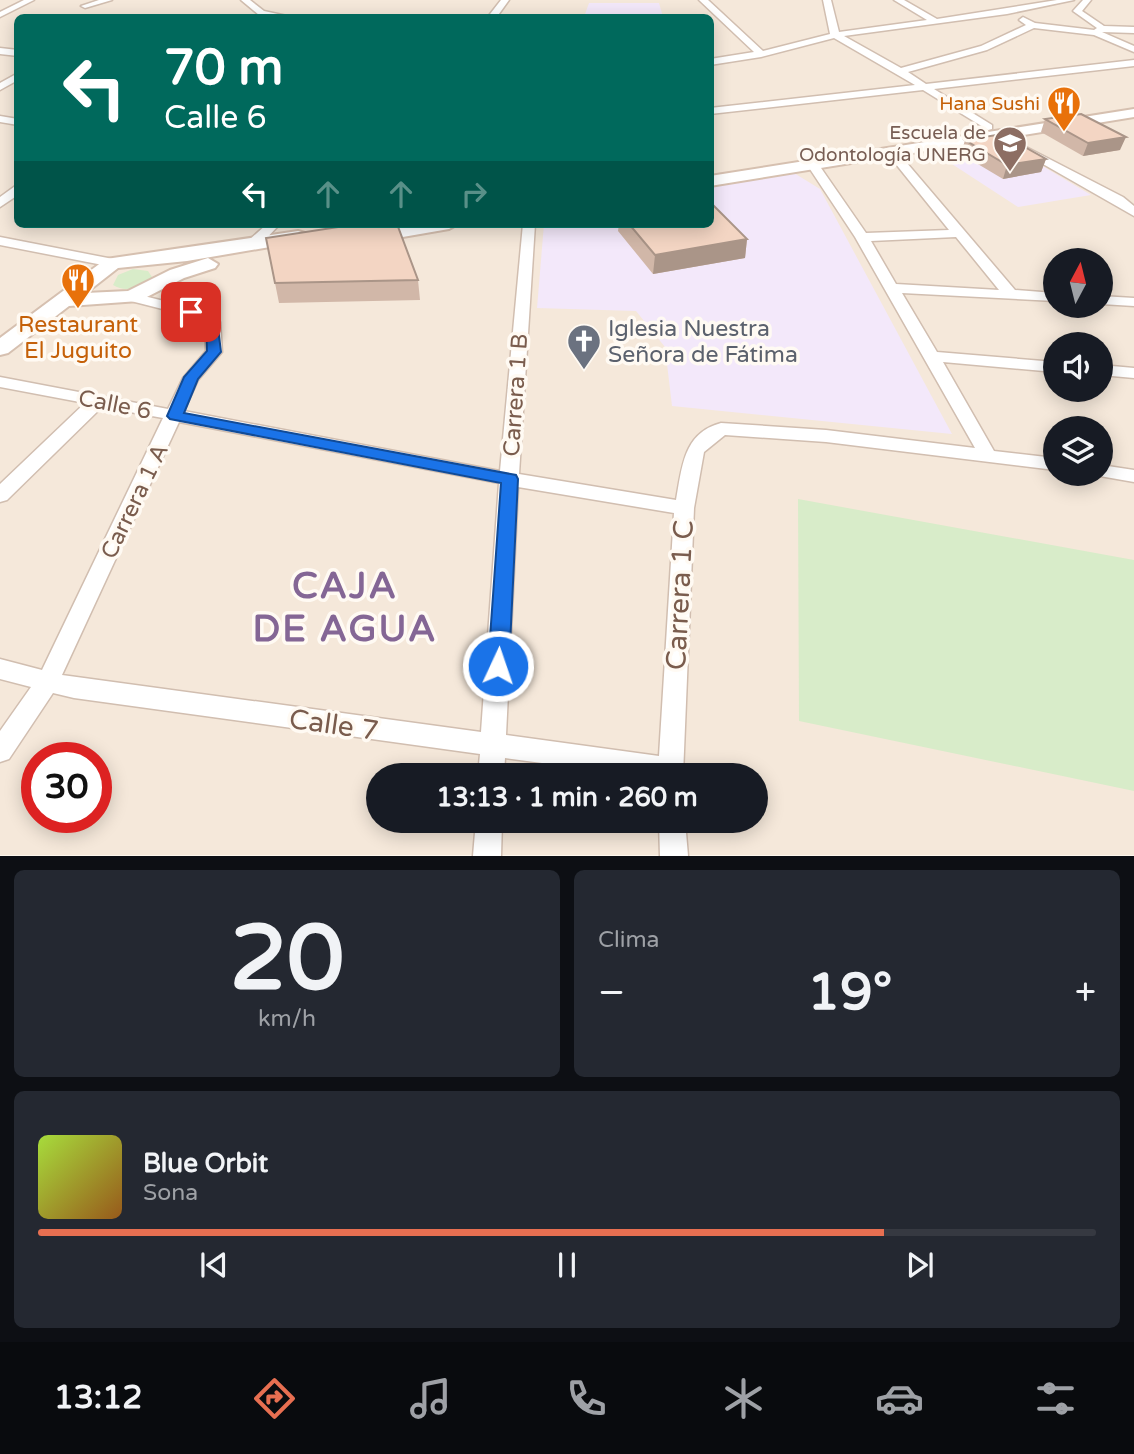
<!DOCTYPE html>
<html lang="es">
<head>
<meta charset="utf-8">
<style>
	body { margin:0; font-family:"Varela Round",sans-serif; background:#242831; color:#f1f3f6; height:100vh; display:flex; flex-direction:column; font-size:26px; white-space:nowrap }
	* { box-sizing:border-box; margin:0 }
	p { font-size:23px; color:#9ea1a6 }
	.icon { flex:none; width:38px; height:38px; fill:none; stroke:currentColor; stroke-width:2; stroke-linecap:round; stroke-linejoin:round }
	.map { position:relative; height:856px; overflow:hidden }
	.side { display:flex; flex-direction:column; gap:14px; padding:14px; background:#0d0f14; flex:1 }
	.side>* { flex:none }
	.guide { position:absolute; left:14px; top:14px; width:700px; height:214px; border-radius:10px; box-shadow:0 4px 18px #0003; background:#00695c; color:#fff; overflow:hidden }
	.needle { width:46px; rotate:7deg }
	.tools { position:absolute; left:1043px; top:248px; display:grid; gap:14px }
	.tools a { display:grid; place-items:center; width:70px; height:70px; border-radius:50%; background:#171b24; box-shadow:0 4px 18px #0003; font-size:35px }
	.speed { position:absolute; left:21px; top:742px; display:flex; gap:14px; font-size:35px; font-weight:700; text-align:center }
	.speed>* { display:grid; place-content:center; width:91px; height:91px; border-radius:50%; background:#171b24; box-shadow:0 4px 18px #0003; line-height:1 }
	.speed .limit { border:10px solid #d22; background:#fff; color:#111 }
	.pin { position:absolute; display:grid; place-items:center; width:60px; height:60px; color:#fff; margin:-30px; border-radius:14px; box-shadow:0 4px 10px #0006 }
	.me { position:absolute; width:77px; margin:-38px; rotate:3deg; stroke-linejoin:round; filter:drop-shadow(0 0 5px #0008) }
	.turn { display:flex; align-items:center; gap:24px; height:147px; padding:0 35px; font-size:32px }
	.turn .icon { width:91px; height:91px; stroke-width:2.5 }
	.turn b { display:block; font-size:49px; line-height:60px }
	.lanes { display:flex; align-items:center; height:66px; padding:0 35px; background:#0003; justify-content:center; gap:35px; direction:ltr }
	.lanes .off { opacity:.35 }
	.big { font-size:52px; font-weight:800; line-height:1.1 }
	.side .widget { flex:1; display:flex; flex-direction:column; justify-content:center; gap:10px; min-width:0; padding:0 24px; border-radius:10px; background:#242831 }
	.side .dial { align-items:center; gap:0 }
	.dial b { font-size:91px; line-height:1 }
	.song { display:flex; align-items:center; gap:21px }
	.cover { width:84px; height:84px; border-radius:10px; background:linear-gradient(135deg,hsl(80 70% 55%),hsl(30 70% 35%)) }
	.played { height:7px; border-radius:4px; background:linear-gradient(90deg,#e76f51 80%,#363941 80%) }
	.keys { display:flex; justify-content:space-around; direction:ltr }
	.heat { display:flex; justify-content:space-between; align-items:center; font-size:38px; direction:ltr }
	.side .tiles { flex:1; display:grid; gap:14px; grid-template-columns:1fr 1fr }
	.widget:last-child { grid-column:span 2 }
	.trip { position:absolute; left:366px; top:763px; width:402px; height:70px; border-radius:35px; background:#171b24; box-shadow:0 4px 18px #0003; font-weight:800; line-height:70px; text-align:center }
	.tab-bar { display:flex; height:112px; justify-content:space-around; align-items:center; background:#090b0e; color:#9ea1a6 }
	.tab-bar .icon { width:49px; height:49px }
	.tab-bar .selected { color:#e76f51 }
	.tab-bar b { font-size:32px; color:#f1f3f6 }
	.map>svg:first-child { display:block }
	.residential { fill:#f5e8da; fill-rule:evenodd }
	.education { fill:#f3e8fa }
	.green { fill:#d8ecc9 }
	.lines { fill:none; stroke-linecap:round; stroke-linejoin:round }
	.minor-casing { stroke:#d1beb0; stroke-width:3 }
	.secondary-casing { stroke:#d6c0b0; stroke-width:4 }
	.minor { fill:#fff; fill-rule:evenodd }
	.secondary { fill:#fff; fill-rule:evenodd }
	.wall { fill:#d1b7a8 }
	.shaded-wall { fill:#aa9588 }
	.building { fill:#f3d5c3; stroke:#aa9588; stroke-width:2 }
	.route { fill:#1a73e8; stroke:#114b97; stroke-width:2 }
	.labels { text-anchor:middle; stroke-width:7; stroke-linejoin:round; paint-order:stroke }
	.far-food-label { font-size:19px; fill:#c56008; stroke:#fffaf3; text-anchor:end }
	.far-education-label { font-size:19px; fill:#785e54; stroke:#fffaf3; text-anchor:end }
	.food-label { font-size:23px; fill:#c56008; stroke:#fffaf3 }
	.worship-label { font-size:23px; fill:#5b616d; stroke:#fffaf3; text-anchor:start }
	.street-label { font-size:23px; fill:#7a5c4d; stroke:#fffaf3 }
	.near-street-label { font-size:28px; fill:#7a5c4d; stroke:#fffaf3 }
	.near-district-label { font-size:37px; font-weight:bold; letter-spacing:2px; fill:#846695; stroke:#fffaf3 }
</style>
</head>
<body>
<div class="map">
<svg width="1134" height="856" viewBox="0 0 1134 856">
	<rect width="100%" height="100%" fill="#fdf6ec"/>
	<path class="residential" d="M0,0H1134V855H0ZM18,18H710V224H18ZM1055,261H1101V306H1055ZM1055,345H1101V390H1055ZM1055,429H1101V474H1055ZM37,758H96V817H37ZM378,775H756V821H378Z"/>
	<path class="education" d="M589,3H659L663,17H584Z
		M997,139L1091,195L1018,207L932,151Z
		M794,173L820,189L952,434L672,406L665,347L636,311L537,308L544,224H710L711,187Z"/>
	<path class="green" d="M133,269L148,271L152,277C142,288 126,293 113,285L118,275Z
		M798,499L1134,560V791L799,721Z"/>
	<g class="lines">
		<g class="minor-casing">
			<path id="minor" d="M24,0H34L0,17V12Z
				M99,0H112L85,8L81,6Z
				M241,0H250L264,11L296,18L259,15Z
				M501,0H509L496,18H487Z
				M699,0H708L763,51L830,34L823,0H831L839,32L927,20L894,0H904L937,19L1057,0H1074L1007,14L844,36L901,68L981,46L1026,25L1019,20L1023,17L1035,23L1094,30L1097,28L1073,11L1083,0H1091L1082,11L1104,26L1134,27V33L1102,32L1134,46V52L1094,35L1034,28L987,50L908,72L926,84L1134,60V66L934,89L992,125V129L988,130L923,90L710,114V108L915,85L834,38L761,57L710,65V59L754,52Z
				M0,48L18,50V56L0,54Z
				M18,73V80L0,90V83Z
				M0,116L18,119V125L0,122Z
				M1026,147L1123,197L1134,206V216L1022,152L1020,150Z
				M887,149H895L1015,290L1055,293V301L902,293L937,352L1055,362V372L943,362L994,451L1055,458V470L826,442L725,435L704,452L694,508L683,775H631L505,758L504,775H478L480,754L74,698L53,693L9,759L0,762V731L31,687L0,679V659L42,670L163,418L102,407L7,500L0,502V484L85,403L0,387V377L168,409L183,378L206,351L205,324L186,315L127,300L125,297L127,294L132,293L196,309L220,322L222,352L198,380L184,411L500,471L523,224H535L519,474L676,500C682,468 683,433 721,423L826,430L975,448L855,237L800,154L810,152L866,233L949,230L887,153ZM956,237L999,290L896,284L871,241ZM179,422L499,483L481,732L62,675ZM518,487L674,513L659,756L506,735Z
				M18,184V195L0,207V197Z
				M267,224H280L258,247H248V241Z
				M0,237L113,259L120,263L113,267L0,245Z
				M1101,296L1134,298V306L1101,304Z
				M1101,365L1134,368V378L1101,375Z
				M1101,465L1134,470V482L1094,475L1101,474Z
				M476,821H502L501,856H473Z
				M659,821H685L688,856H660Z"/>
		</g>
		<g class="secondary-casing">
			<path id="secondary" d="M1134,109V117L710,186V176Z
				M415,224H458L449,229L368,243L359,237L368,231Z
				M298,231L305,233L307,237L305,241L187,261L118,268L86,293L128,291L170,270L208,258L218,264L215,268L184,278L139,301L69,306L8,353L0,355V338L106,259Z"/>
		</g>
		<use href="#minor" class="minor"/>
		<use href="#secondary" class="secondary"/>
	</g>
	<path class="wall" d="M1045,119L1120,150L1083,156L1041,132Z
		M965,140H1020L1019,143L1046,159L1041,172L1003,179L961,154Z
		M619,224H710L747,239L745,258L653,274L618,231Z
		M418,280L420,300L279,303L275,283Z"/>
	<path class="shaded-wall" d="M1126,137L1120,150L1083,156L1088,143Z
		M1046,159L1041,172L1003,179L1007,165Z
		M747,239L745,258L653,274L655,255Z"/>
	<path class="building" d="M1081,114L1126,137L1088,143L1045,119Z
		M1009,133L1020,140L1014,141L1046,159L1007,165L965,140Z
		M710,202L747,239L655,255L629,224H710Z
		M358,224H397L418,280L275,283L266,238Z"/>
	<path class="route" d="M191,308L217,320L221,352L198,379L184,413L516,475L518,479L509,666L506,673L498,675L491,673L488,666L501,483L170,419L167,416L184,377L207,351L206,325L186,315V309Z"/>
	<defs>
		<g id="restaurant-pin" transform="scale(1.75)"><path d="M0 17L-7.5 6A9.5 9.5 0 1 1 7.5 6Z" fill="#e8710a" stroke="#fffaf3"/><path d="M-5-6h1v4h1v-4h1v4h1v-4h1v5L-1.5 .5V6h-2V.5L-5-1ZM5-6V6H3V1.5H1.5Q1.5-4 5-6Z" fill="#fff"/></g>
		<g id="university-pin" transform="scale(1.75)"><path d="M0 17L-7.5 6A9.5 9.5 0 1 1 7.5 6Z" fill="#8d6e63" stroke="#fffaf3"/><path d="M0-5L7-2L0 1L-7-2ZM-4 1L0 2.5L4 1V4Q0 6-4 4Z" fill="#fff"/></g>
		<g id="church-pin" transform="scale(1.75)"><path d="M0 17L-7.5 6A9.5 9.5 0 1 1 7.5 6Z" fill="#6b7280" stroke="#fffaf3"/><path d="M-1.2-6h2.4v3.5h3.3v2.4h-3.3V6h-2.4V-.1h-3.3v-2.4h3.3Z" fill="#fff"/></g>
	</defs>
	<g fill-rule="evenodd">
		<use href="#restaurant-pin" x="1064" y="103"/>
		<use href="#university-pin" x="1010" y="143"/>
		<use href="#restaurant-pin" x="78" y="280"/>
		<use href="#church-pin" x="584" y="341"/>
	</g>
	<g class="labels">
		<g class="far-food-label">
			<text x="1040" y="110">Hana Sushi</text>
		</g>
		<g class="far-education-label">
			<text x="986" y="139">Escuela de<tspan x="986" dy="22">Odontología UNERG</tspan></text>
		</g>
		<g class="food-label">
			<text x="78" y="332">Restaurant<tspan x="78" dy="26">El Juguito</tspan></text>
		</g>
		<g class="worship-label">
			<text x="608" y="336">Iglesia Nuestra<tspan x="608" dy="26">Señora de Fátima</tspan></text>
		</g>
		<g class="street-label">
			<text transform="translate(515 395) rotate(-86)" y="8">Carrera 1 B</text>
			<text transform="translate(115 404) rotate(11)" y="8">Calle 6</text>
			<text transform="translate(134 501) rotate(-64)" y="8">Carrera 1 A</text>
		</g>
		<g class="near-street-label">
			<text transform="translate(679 595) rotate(-87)" y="10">Carrera 1 C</text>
			<text transform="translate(334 724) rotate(8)" y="10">Calle 7</text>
		</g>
		<g class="near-district-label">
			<text x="345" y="598">CAJA<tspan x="345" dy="43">DE AGUA</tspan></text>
		</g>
	</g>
</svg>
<div class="tools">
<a><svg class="needle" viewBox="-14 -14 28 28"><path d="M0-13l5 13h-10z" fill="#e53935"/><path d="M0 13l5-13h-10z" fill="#9ea1a6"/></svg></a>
<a><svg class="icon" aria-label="sound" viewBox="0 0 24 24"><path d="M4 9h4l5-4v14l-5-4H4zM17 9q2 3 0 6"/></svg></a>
<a><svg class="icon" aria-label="layers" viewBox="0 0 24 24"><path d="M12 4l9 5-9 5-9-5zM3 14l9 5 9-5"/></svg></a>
</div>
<div class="speed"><div class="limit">30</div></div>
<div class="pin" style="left:191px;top:312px;background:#d93025"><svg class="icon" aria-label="arrive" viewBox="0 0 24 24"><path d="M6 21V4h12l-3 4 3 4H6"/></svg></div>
<svg class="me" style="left:498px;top:666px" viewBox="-20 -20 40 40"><circle r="17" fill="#1a73e8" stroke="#fff" stroke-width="3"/><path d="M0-11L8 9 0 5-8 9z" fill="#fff"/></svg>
<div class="trip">13:13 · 1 min · 260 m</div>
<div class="guide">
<div class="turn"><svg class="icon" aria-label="left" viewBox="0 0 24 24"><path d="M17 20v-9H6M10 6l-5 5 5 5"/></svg><div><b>70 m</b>Calle 6</div></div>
<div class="lanes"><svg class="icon" aria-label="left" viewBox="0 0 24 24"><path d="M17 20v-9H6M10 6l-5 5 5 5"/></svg><svg class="icon off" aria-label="ahead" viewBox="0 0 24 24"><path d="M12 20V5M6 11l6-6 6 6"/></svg><svg class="icon off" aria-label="ahead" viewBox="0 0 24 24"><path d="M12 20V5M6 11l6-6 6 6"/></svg><svg class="icon off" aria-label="right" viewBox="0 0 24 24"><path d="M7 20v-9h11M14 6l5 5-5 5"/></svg></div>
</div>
</div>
<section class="side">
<div class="tiles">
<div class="widget dial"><b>20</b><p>km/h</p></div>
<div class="widget"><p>Clima</p>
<div class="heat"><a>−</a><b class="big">19°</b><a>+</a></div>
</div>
<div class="widget">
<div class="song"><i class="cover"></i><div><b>Blue Orbit</b><p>Sona</p></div></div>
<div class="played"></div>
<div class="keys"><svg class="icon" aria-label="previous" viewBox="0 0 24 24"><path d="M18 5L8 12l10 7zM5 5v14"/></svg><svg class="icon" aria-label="pause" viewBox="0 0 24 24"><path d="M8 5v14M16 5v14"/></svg><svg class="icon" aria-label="next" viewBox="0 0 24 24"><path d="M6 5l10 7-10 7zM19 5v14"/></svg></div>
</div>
</div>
</section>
<nav class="tab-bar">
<b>13:12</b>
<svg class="icon selected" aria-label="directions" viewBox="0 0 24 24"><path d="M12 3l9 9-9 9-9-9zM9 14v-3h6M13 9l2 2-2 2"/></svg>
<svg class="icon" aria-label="music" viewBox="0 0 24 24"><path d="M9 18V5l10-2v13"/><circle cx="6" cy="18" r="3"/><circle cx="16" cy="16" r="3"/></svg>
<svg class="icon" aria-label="phone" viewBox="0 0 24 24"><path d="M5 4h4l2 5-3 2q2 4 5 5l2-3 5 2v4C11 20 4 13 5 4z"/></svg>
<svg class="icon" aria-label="climate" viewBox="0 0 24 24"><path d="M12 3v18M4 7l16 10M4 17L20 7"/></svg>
<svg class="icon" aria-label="car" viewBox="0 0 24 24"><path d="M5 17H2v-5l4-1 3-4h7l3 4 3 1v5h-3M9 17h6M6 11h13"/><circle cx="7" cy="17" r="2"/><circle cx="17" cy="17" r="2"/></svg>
<svg class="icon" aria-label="filters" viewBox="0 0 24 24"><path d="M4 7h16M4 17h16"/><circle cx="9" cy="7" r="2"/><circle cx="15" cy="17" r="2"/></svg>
</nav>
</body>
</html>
